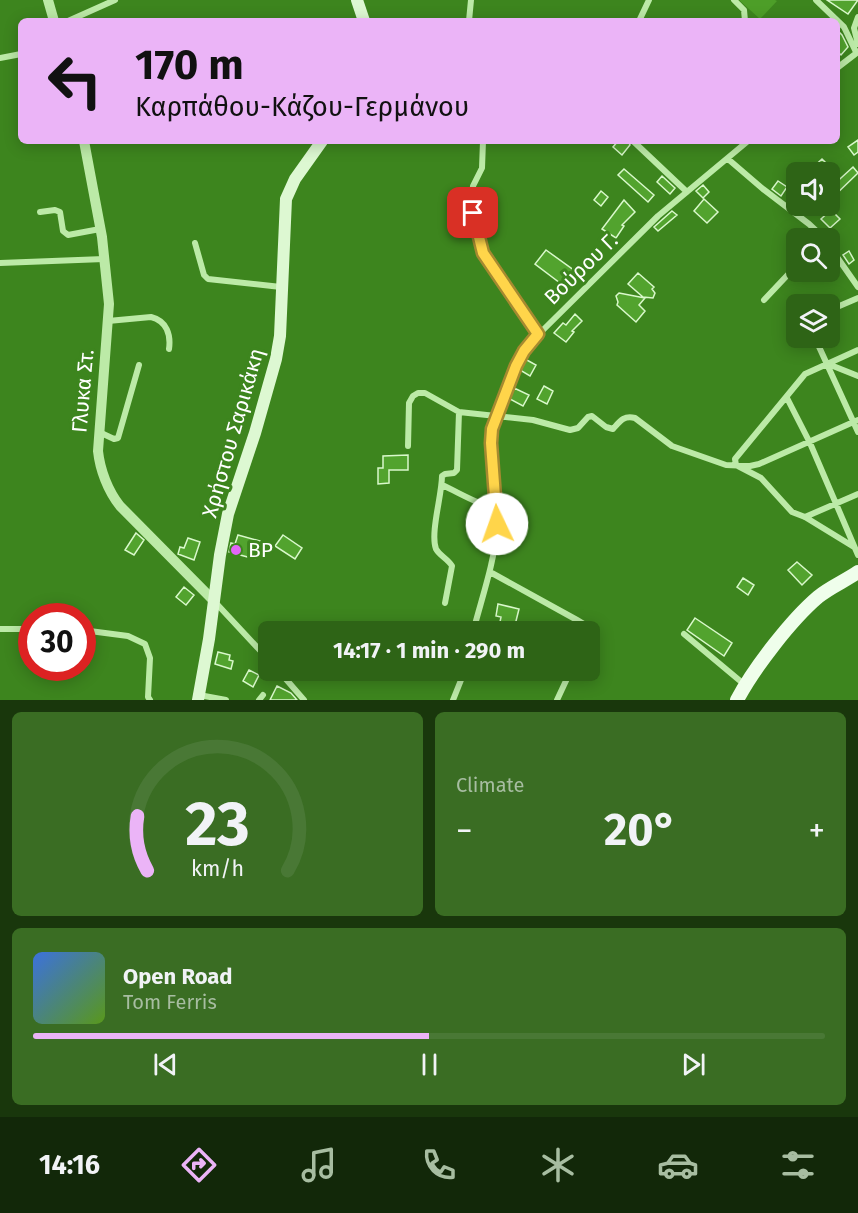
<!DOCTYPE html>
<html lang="en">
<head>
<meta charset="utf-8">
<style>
	body { margin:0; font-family:"Fira Sans",sans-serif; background:#3a6d23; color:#f1f3f6; height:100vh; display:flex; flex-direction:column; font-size:22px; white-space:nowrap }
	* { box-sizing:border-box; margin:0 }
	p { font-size:20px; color:#a7bda1 }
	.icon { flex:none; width:33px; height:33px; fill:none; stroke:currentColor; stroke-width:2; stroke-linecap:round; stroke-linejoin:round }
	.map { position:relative; height:700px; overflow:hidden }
	.panel { display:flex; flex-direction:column; gap:12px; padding:12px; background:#19370c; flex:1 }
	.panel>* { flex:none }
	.guide { position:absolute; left:18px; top:18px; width:822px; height:126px; border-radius:9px; box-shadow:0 3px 15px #0003; background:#ebb4f7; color:#111; overflow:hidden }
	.fabs { position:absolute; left:786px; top:162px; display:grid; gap:12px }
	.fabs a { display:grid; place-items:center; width:54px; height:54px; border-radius:9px; background:#2e6416; box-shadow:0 3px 15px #0003; font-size:30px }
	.speed { position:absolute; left:18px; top:603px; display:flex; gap:12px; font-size:30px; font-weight:700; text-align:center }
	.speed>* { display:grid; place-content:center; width:78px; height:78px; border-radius:50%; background:#2e6416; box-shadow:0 3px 15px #0003; line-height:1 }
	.speed .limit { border:9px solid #d22; background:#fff; color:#111 }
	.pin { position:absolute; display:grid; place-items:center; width:51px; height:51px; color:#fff; margin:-26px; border-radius:12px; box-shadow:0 3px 9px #0006 }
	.me { position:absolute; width:66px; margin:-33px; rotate:357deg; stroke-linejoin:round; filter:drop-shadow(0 0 4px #0008) }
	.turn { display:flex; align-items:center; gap:21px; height:126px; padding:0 18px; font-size:27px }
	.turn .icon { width:78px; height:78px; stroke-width:2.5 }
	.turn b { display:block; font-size:42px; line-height:51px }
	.big { font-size:45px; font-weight:700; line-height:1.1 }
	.panel .tile { flex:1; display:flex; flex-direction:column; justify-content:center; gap:9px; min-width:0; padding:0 21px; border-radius:9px; background:#3a6d23 }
	.panel .dial { align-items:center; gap:0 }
	.dial svg { height:156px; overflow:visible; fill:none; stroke:#497835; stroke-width:7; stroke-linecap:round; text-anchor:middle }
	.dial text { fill:#f1f3f6; stroke:none }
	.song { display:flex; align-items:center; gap:18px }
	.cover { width:72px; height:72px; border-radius:9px; background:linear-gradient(135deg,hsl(220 70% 55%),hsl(90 70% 35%)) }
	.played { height:6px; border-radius:3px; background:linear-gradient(90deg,#ebb4f7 50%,#497835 50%) }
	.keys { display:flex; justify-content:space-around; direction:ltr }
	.heat { display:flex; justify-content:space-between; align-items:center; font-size:33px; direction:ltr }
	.panel .tiles { flex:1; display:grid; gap:12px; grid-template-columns:1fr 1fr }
	.tile:last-child { grid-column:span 2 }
	.trip { position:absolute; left:258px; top:621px; width:342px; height:60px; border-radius:9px; background:#2e6416; box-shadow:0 3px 15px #0003; font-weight:700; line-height:60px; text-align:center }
	.tabs { display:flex; height:96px; justify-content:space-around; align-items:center; background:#122809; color:#a7bda1 }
	.tabs .icon { width:42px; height:42px }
	.tabs .on { color:#ebb4f7 }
	.tabs b { font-size:27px; color:#f1f3f6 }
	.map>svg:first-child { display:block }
	.green { fill:#4d9e28 }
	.building { fill:#52a32e; stroke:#d9f8cb; stroke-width:1.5 }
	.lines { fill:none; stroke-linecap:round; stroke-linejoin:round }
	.minor { stroke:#bceaa7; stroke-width:6 }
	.tertiary { stroke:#bceaa7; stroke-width:10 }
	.secondary { stroke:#ddf8d2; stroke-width:12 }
	.primary { stroke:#effeeb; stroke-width:14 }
	.route-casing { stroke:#a68a30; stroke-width:15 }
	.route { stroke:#ffd54a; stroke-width:10 }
	.poi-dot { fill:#e366f9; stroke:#3d851e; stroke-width:2 }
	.labels { text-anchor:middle; stroke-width:6; stroke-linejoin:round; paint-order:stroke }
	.street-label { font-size:21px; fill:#fff; stroke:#3d851e }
	.poi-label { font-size:21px; fill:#fff; stroke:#3d851e; text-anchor:start }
</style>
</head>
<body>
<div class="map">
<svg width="858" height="700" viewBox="0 0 858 700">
	<rect width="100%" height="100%" fill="#3d851e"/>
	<path class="green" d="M739,0H775L777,1L760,19Z"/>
	<path class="building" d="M827,0H858L848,14Z
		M837,30L842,35L848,47L841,55L837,51Z
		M858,140V152L854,155L848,147Z
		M618,141H628L630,145L622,155L613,147Z
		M822,159L832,169L828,172H808Z
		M853,167L858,173L830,200V188Z
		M624,169L654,195L648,202L618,175Z
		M662,176L675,188L670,194L657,182Z
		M778,181L787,187L781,196L772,189Z
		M703,185L709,192L703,198L696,191Z
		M601,191L608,197L601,206L594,200Z
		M704,199L718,212L707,223L694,211Z
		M624,200L635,212L622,225L624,226L616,238L602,229Z
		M831,210L840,219L830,228L821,219Z
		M672,211L677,215L658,231L654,227Z
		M546,250L575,271L564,286L535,264Z
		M849,251L854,260L849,264L843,255Z
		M638,273L654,287L652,289L655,293L653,298L643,297L628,284Z
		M619,293L645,298L639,305L645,311L636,322L617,305L618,302L616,296Z
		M575,314L582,321L572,331L574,332L566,342L554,333L563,323L566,325Z
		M525,359L536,365L530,376L520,370Z
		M544,386L553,391L547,404L537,399Z
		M514,388L529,395L523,406L508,398Z
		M408,455V470H389V483L378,484V468H383V456Z
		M136,533L144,540L134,555L125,550Z
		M238,535L260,541L255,559L229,552L231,543L235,544Z
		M283,535L302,548L295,559L275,546Z
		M188,538L200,542L194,560L178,554L180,547L184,548Z
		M797,562L812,575L802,585L788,570Z
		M743,578L754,585L748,595L737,587Z
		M184,587L194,595L186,605L176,597Z
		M498,604L519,609L515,625L500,622L501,617L496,616Z
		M695,618L732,643L724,656L687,630Z
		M218,652L230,655L229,660L233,661L231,669L215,664Z
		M249,670L259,675L253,687L243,681Z
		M277,686L291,693L297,700H270Z"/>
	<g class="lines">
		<path class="minor" d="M734,0L744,10L745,21
			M816,0L844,27L856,52
			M858,17L854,28L858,44
			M68,21L115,0
			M469,21L471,0
			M639,21L649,0
			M0,58L21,54
			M837,68L858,52
			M483,141L482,168L473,186L472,197L473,212L483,253L538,335
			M633,141L687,192
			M728,159L763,189L809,224L824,238
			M40,212L55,210L60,212L63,231L68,235L100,229
			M195,243L204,275L208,279L281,287
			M830,247L858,287
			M0,263L104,259
			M764,300L796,266
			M830,310L858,298
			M108,321L151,317C167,321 171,335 169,349
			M815,338L858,432
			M828,364L858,376
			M787,398L810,443L858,555
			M99,432L114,439L118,438L139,365
			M408,446L409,403L413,396L418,393H425L459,412L533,420L570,430L578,428L588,417L592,416L606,427L613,429C620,421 624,415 635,418L672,446L726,465L750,466L759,464L858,420
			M442,485C454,490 481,506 490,506L496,500
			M805,517L858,494
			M854,547L805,517L792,512L761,478L736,465L735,459L805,374L858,350
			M490,572L577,620L584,624L587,632
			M215,602L268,659
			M445,603L452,566C448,559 440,556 436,549C430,533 442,495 442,476L445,474L454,473L457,470L459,412
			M0,629H32
			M82,630L128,636L145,644L150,658L148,697L150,700
			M473,632C482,597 494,564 497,529C499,500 491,471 491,442C491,423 513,369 523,352C527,346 533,340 538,335L658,216L748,141
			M684,634L745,685
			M278,670L304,700
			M199,695L226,700
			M259,700L263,695
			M453,700L465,670
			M557,700L571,670"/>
		<path class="tertiary" d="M48,0L54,21
			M84,141L102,237L109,304L98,451C100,470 108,491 120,506L214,601"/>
		<path class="secondary" d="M357,0L364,21
			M198,700L209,639L220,555L228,514L255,433L276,359L280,336L286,199L295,179L322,141"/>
		<path class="primary" d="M737,700C754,668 791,620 818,597C830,587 845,581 858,572"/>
	</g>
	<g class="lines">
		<g class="route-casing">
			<path id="route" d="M473,213L483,253L538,334L524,351L516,366L492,429L491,443L497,524"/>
		</g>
		<use href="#route" class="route"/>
	</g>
	<circle class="poi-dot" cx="236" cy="550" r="6"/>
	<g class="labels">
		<g class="street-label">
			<text transform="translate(581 269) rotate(-44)" y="7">Βούρου Γ.</text>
			<text transform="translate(83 391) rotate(-85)" y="7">Γλυκα Στ.</text>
			<text transform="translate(233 433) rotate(-74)" y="7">Χρήστου Σαρικάκη</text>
		</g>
		<g class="poi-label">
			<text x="248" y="557">BP</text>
		</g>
	</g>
</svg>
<div class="fabs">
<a><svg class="icon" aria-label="sound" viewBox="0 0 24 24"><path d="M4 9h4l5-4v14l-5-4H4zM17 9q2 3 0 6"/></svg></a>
<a><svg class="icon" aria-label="search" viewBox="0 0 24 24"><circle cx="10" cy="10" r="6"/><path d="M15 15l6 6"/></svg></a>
<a><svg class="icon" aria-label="layers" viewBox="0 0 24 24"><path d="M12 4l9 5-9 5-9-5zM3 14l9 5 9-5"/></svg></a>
</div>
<div class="speed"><div class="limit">30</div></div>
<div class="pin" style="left:473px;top:213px;background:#d93025"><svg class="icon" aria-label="arrive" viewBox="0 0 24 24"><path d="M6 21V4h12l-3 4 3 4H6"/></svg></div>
<svg class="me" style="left:497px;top:524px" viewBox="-20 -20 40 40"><circle r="19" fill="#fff"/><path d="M0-13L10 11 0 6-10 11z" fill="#ffd54a"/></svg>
<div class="trip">14:17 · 1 min · 290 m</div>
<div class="guide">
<div class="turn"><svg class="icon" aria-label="left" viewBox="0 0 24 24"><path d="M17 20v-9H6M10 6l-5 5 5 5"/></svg><div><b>170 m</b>Καρπάθου-Κάζου-Γερμάνου</div></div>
</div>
</div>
<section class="panel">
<div class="tiles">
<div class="tile dial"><svg viewBox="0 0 100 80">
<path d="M14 69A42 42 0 1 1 86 69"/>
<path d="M14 69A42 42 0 0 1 9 41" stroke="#ebb4f7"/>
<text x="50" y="56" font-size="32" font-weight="700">23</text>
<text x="50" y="72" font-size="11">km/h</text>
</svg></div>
<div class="tile"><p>Climate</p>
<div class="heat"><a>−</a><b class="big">20°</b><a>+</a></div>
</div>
<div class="tile">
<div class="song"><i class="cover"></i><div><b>Open Road</b><p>Tom Ferris</p></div></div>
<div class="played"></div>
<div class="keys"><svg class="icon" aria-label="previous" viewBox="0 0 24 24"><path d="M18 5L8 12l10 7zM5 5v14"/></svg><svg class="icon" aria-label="pause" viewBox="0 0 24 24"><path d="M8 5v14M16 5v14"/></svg><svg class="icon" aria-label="next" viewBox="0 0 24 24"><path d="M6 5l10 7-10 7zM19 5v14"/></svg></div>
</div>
</div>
</section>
<nav class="tabs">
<b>14:16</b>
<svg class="icon on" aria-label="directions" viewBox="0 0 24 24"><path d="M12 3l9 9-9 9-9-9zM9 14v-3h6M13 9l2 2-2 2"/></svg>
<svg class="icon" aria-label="music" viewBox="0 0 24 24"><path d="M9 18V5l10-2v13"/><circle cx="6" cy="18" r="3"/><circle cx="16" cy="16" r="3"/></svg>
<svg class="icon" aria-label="phone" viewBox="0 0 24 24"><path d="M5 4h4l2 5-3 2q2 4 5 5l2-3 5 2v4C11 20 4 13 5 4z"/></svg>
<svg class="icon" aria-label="climate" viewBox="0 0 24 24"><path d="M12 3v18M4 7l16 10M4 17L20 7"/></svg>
<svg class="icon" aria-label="car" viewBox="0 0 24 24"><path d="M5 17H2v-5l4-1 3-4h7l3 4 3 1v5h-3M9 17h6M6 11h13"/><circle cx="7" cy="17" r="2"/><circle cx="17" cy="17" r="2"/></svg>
<svg class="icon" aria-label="filters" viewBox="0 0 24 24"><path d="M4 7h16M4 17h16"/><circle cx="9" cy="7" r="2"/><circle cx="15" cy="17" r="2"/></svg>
</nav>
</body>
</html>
